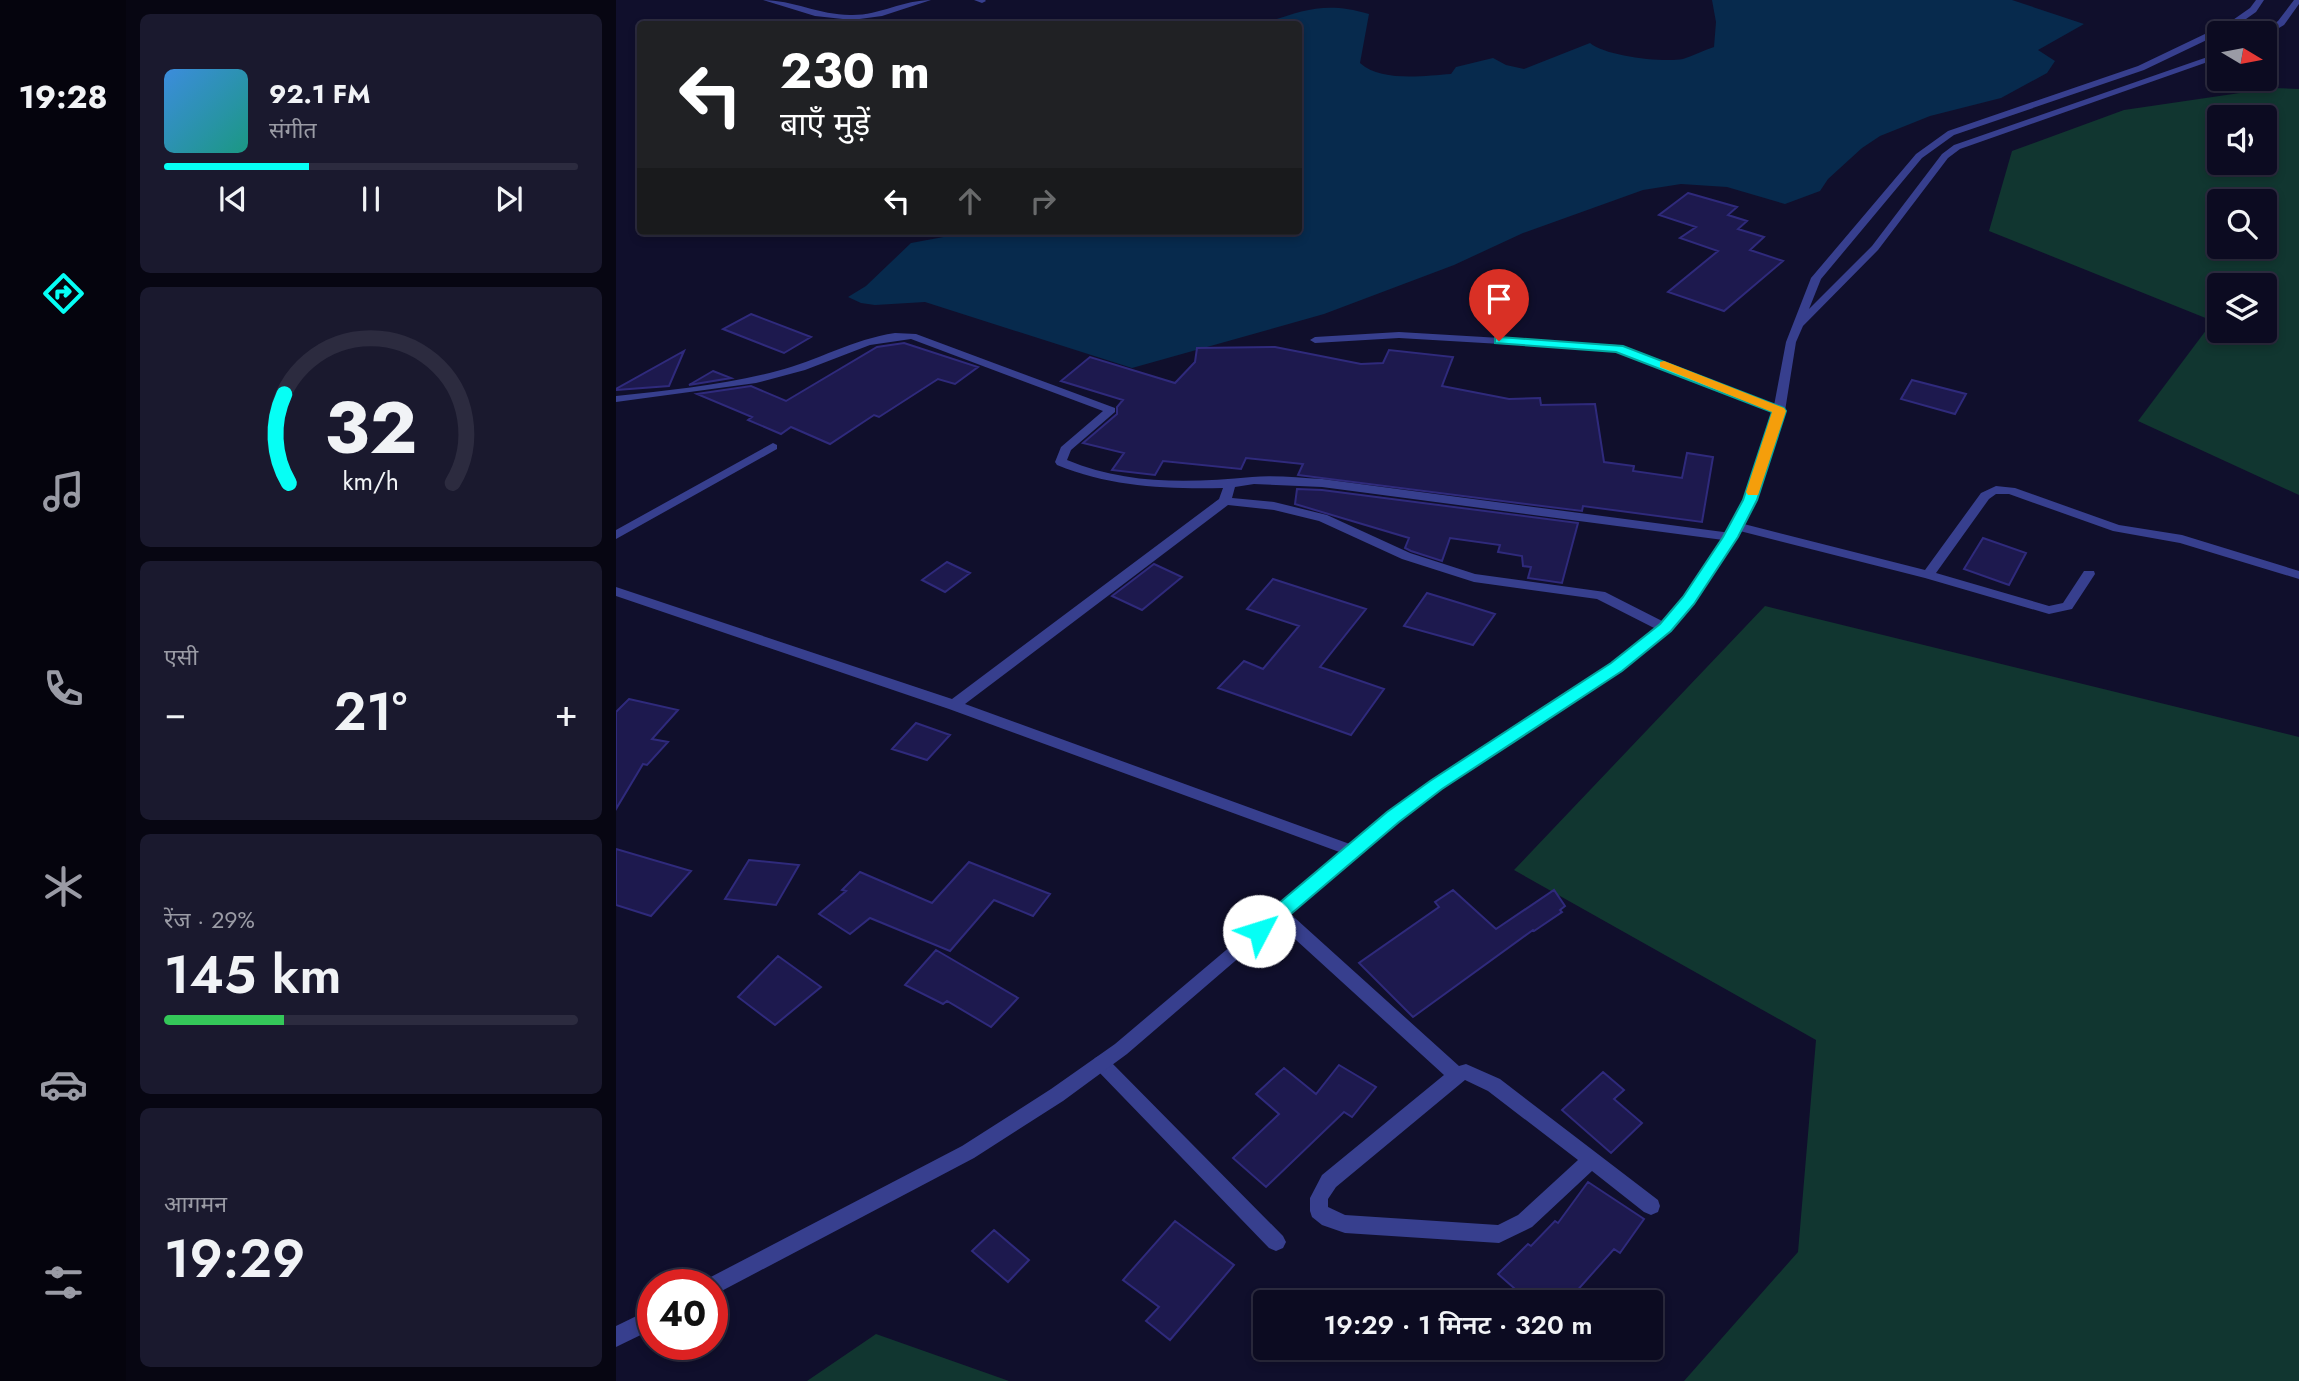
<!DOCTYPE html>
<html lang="hi">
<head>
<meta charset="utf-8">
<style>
	body { margin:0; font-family:Jost,"Noto Sans Devanagari",sans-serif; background:#1a192e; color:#f1f3f6; height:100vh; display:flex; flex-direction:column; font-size:26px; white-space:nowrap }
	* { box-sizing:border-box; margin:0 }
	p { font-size:23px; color:#9a9ba5 }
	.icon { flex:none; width:38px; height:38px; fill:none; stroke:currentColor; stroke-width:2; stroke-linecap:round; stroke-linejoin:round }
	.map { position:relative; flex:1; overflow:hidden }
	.sheet { display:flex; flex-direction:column; gap:14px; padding:14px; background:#070612; width:490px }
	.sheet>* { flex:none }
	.guide { position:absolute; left:21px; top:21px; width:665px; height:214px; border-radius:7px; box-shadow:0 4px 10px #0003,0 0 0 2px #2c2b3f; background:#202124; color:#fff; overflow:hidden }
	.needle { width:46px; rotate:100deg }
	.buttons { position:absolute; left:1591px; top:21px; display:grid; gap:14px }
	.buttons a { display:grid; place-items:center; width:70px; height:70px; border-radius:7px; background:#0c0b21; box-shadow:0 4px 10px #0003,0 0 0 2px #2c2b3f; font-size:35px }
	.speed { position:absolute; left:21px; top:1269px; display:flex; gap:14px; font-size:35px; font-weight:700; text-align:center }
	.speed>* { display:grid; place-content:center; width:91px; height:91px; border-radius:50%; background:#0c0b21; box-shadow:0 4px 10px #0003,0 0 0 2px #2c2b3f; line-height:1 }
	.speed .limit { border:10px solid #d22; background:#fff; color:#111 }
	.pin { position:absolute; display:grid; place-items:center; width:60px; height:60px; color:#fff; margin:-72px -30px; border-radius:50% 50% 50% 0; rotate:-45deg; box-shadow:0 0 7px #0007 }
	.pin .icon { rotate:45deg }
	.me { position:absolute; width:77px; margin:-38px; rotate:50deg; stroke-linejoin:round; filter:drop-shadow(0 0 5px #0008) }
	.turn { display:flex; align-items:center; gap:24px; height:147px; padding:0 28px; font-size:32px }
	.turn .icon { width:91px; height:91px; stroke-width:2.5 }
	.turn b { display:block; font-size:49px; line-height:60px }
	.lanes { display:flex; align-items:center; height:66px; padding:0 28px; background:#0003; justify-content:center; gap:35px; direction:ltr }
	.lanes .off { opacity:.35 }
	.big { font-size:52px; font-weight:600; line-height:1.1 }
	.sheet .tile { flex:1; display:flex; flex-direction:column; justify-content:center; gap:10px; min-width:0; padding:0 24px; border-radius:10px; background:#1a192e }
	.sheet .dial { align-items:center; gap:0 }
	.dial svg { height:182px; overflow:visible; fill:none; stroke:#2c2b3f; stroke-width:7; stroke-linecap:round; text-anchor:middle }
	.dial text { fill:#f1f3f6; stroke:none }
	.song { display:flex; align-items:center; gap:21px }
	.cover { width:84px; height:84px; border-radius:10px; background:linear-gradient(135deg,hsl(210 70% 55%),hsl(170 70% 35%)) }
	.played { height:7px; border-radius:4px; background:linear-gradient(90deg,#06fff5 35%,#2c2b3f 35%) }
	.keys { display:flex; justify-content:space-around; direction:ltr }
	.heat { display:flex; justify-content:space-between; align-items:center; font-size:38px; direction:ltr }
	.charge { height:10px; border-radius:5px; background:linear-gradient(90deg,#34c759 29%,#2c2b3f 0) }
	.trip { position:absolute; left:637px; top:1290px; width:410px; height:70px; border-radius:7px; background:#0c0b21; box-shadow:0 4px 10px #0003,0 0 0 2px #2c2b3f; font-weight:600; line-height:70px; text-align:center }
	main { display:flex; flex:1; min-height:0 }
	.tabs { display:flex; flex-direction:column; width:126px; justify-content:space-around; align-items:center; background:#05040d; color:#9a9ba5 }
	.tabs .icon { width:49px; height:49px }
	.tabs .current { color:#06fff5 }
	.tabs b { font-size:32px; color:#f1f3f6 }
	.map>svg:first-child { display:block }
	.green { fill:#113630; fill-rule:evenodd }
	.water { fill:#072a4d }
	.building { fill:#1d194e; stroke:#2f2a7c; stroke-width:2 }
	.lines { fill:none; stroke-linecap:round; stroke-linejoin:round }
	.service { fill:#373f8e; fill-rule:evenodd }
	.minor { fill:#373f8e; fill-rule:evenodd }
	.tertiary { fill:#373f8e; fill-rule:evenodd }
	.route { fill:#06fff5; stroke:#04a69f; stroke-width:2 }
	.slow { fill:#f59e0b }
</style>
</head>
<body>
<main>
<nav class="tabs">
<b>19:28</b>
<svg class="icon current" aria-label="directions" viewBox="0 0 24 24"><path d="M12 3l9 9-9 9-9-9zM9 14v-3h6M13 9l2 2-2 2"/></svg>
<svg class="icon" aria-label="music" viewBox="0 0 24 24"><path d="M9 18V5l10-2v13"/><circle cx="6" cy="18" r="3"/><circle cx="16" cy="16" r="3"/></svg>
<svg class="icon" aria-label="phone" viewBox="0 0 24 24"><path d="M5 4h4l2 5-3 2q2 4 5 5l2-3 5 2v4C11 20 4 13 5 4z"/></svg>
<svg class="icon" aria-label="climate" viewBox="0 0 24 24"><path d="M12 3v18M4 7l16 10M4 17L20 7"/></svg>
<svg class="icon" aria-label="car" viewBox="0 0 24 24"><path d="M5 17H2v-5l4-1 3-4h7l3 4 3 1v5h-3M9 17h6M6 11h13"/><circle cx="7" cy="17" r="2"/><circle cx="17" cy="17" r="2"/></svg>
<svg class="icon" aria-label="filters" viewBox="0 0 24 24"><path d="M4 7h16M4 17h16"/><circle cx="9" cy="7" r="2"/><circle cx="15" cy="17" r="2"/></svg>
</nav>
<section class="sheet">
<div class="tile">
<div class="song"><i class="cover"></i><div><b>92.1 FM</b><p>संगीत</p></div></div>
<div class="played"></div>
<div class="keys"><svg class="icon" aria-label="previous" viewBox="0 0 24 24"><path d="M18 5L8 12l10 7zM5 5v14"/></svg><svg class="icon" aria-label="pause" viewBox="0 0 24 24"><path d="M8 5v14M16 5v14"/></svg><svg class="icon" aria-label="next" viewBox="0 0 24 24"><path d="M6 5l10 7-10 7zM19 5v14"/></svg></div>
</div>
<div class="tile dial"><svg viewBox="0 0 100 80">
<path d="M14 69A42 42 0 1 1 86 69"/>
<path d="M14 69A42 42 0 0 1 12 30" stroke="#06fff5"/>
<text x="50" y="56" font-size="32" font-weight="700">32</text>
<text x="50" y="72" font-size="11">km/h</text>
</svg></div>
<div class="tile"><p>एसी</p>
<div class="heat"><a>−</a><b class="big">21°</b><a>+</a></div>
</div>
<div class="tile"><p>रेंज · 29%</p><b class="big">145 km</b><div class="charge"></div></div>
<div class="tile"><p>आगमन</p><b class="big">19:29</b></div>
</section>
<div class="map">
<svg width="1683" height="1381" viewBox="0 0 1683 1381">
	<rect width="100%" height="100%" fill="#100f2c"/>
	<path class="green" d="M1658,88L1683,89V495L1522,421L1597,321L1373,231L1396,151L1508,110ZM1603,117H1648V163H1603ZM1603,201H1648V247H1603ZM1603,285H1648V331H1603Z
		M1149,606L1683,737V1381H1068L1182,1252L1200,1040L898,870Z
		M260,1334L393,1381H191Z"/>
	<path class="water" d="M1096,0H1396L1468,24L1422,50L1439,61L1431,73L1385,98L1314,116L1264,136L1246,148L1212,179L1204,191L1169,204L1111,187L1065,184L1027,190L907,233L838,265L708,314L516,368L309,302L259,305L245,303L232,297L250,286L295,243L360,231H682V24H646C688,10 709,1 753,14L744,63C765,82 807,76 835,74L840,67L877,58L890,65L908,69L974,43C989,56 1047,63 1067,59C1077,56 1088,50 1098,47L1100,22Z"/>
	<path class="building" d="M1072,193L1121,207L1112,215L1131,221L1122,229L1148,237L1134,250L1167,261L1108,311L1052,292L1102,251L1064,238L1080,227L1043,215Z
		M135,314L195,337L168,353L107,329Z
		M288,343L362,367L339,384L322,379L263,417L258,415L214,444L175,427L165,434L132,420L136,417L81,394L135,386L170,401L261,347Z
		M659,347L745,364L767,363L773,350L837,357L826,386L893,399L924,398L925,405L979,404L988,462L1018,466L1017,471L1066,478L1071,453L1097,457L1086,522L967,506L966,511L682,475L687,464L630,458L625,469L547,461L539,475L496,470L508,453L467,443L501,414V407L507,400L445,381L474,357L559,383L579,362L581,348Z
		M68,351L53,386L0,390V389Z
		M97,371L115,378L73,385Z
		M1296,380L1350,394L1339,414L1285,399Z
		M681,489L706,490L962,523L946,583L912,578L915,567L907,566L906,556L882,552L884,545L834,538L826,561L795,551L789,548L793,538L679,504Z
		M1367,538L1410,553L1393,585L1348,569Z
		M331,562L354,573L329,592L306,580Z
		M538,564L566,577L526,610L496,596Z
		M657,579L750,609L704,667L768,689L735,735L602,688L628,661L647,669L683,626L631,609Z
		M811,593L847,604L879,614L857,645L788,626Z
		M13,699L62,710L36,739L52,742L31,765L27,764L0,809V712Z
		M300,723L334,735L311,760L276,749Z
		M0,849L75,871L35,916L0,905Z
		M133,860L183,865L160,905L109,899Z
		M353,862L434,894L417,916L378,900L334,951L254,918L234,934L203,914L230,891L226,890L244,872L316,903Z
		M837,890L880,929L938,890L949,906L944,910L946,912L918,931L917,930L797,1017L743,963L823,907L819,902Z
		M320,950L402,998L375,1027L331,1001L327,1004L289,985Z
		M162,956L205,987L159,1025L122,997Z
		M723,1065L760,1087L736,1117L728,1112L650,1187L617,1158L663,1114L640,1094L668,1068L700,1094Z
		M987,1072L1008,1090L998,1099L1026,1123L995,1153L946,1110Z
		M972,1182L1028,1219L1004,1253L998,1249L951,1302H914L882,1274L912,1244L915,1246L939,1221L942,1223Z
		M559,1221L618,1265L554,1340L530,1321L543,1307L507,1280Z
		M378,1230L413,1260L392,1282L356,1251Z"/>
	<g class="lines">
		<path class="service" d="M783,332L1002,345L1169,411L1163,414L1159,413L1000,351L783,338L699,343L694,340L699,337Z
			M1380,486L1399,488L1503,525L1566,535L1683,571V579L1564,543L1497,531L1393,494H1380L1373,499L1320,573L1433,606L1447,603L1468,571H1478L1479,574L1456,609L1433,614L1309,578L1116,529L1114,526L1120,522L1309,570L1365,493Z
			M485,1055L491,1058L667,1236L670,1242L667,1248L660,1251L653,1248L479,1068L476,1063L479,1058Z"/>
		<path class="minor" d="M147,0C176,0 204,15 234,15C262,16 287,0 315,0L266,16L236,20L199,16Z
			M358,0H369L370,1L366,3Z
			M279,333L300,334L499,408V412L455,450L451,460C511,485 573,483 636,477C659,475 683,478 706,479L1115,533L1121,537L1115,541L706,487L638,484L619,487L616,498L658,502L711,515L794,553L859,574L989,592L1054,625L1056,628L1054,631H1044L981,599L858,582L786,559L703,521L658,510L612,505L349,704L742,847L745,851L742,855L737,857L333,709L0,596V587L336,699L603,499L607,488C549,489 495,487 441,465L439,462L445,447L487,411L295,339L254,345L189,370L140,383L0,402V396C54,390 108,385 161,371C201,361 237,339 279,333Z
			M157,443L161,445V449L0,539V530Z
			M663,908L669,909L843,1066L850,1064L884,1079L1042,1200L1044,1206L1042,1212L1035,1215L1028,1212L976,1171L916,1227L883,1243L729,1233L706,1225L696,1217L694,1211V1198L706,1175L828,1075L657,919L655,914L657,909ZM849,1080L872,1091L962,1160L902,1215L882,1225L729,1215L712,1207V1199L720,1187Z"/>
		<path class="tertiary" d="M1640,0H1648L1640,12L1620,26L1528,70L1338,135L1306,158L1205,279L1193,309L1256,246L1326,154L1338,145L1603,53V58L1344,149L1332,158L1262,250L1187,326L1180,342L1169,411L1140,500L1121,537L1078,604L1054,631L1006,670L825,789L782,821L511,1054L447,1101L358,1158L96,1296V1284H87L89,1280L346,1146L435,1089L499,1044L772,813L815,781L996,664L1044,625L1068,598L1109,537L1128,500L1157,411L1170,342L1195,278L1300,154L1332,131L1522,66L1614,22L1634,8Z
			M1678,0H1683V4L1668,25L1651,35L1644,33L1662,21Z
			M37,1308V1329L0,1347V1326Z"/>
	</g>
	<path class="route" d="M883,337L1007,346L1168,408L1170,411L1141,500L1122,537L1078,604L1055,631L1006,671L826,789L783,822L649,936L643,938L636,936L634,931L636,926L771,812L814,781L995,663L1044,624L1067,597L1107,537L1127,500L1156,412L1000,352L879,343V338Z"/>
	<path class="slow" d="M1048,361L1168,408L1170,411L1142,495H1132L1130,492L1156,412L1044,367V362Z"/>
</svg>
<div class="buttons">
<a><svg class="needle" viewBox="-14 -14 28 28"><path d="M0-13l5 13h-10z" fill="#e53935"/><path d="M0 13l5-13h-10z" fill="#9a9ba5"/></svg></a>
<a><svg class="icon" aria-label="sound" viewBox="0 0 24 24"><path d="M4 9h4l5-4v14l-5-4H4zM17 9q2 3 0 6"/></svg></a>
<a><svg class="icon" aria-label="search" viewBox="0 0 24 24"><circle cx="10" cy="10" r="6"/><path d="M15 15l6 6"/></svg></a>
<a><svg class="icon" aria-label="layers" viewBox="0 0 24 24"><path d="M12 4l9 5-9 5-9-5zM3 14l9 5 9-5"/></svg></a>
</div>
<div class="speed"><div class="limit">40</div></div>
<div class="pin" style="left:883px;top:341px;background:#d93025"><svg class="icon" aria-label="arrive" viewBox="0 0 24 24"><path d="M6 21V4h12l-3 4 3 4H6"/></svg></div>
<svg class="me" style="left:643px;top:931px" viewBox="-20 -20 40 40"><circle r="19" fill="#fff"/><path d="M0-13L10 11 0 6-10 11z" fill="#06fff5"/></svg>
<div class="trip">19:29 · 1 मिनट · 320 m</div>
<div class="guide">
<div class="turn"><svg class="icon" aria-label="left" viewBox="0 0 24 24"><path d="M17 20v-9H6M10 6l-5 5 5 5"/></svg><div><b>230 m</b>बाएँ मुड़ें</div></div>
<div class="lanes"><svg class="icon" aria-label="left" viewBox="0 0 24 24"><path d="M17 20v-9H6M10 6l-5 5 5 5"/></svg><svg class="icon off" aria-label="ahead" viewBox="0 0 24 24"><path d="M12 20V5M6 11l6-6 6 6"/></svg><svg class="icon off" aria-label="right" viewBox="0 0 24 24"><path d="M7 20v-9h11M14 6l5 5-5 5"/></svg></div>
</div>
</div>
</main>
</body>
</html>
